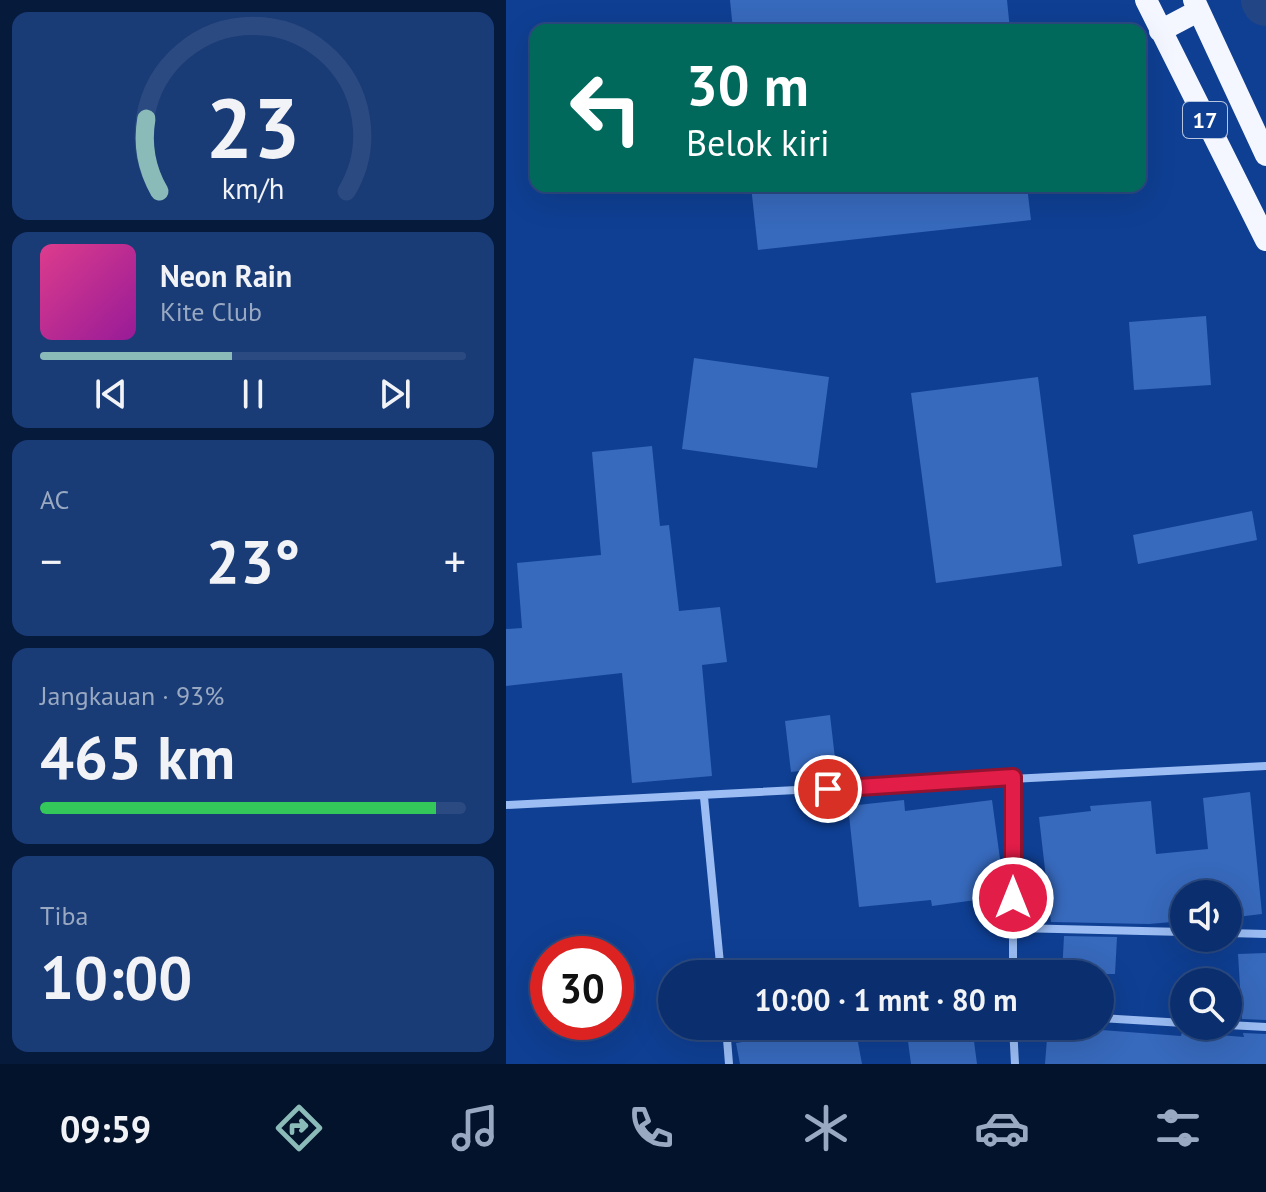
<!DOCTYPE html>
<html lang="id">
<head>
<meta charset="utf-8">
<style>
	body { margin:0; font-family:"PT Sans",sans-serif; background:#193b76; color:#f1f3f6; height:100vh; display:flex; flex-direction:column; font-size:30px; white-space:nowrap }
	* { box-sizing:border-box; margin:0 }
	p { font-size:26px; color:#9aa9c2 }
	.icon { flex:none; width:44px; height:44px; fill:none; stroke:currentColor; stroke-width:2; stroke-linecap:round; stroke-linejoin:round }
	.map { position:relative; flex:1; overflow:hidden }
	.drawer { display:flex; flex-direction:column; gap:12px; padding:12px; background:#061a3c; width:506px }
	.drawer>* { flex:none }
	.guide { position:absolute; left:24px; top:24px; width:616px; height:168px; border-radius:16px; box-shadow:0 8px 32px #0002,0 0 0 2px #2b4a81; background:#00695c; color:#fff; overflow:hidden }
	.fabs { position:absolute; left:664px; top:880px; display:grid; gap:16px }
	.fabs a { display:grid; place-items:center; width:72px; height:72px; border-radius:50%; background:#0b2f6e; box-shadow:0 8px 32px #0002,0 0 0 2px #2b4a81; font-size:40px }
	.speed { position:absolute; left:24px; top:936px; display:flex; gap:16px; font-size:40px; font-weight:700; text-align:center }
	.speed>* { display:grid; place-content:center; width:104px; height:104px; border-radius:50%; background:#0b2f6e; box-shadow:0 8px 32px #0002,0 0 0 2px #2b4a81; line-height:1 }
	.speed .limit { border:12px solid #d22; background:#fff; color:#111 }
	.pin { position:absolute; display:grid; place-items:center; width:68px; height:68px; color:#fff; margin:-34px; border:4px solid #fff; border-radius:50%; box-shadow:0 2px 8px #0007 }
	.me { position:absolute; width:88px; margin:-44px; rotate:0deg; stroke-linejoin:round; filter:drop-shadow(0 0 6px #0008) }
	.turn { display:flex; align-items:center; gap:28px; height:168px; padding:0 24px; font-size:36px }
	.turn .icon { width:104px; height:104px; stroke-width:2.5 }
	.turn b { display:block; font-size:56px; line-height:68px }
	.big { font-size:60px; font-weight:700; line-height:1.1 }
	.drawer .tile { flex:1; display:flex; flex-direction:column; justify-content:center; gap:12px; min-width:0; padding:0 28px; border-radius:16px; background:#193b76 }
	.drawer .dial { align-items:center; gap:0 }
	.dial svg { height:208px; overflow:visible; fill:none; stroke:#2b4a81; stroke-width:7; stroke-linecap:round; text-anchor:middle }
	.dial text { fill:#f1f3f6; stroke:none }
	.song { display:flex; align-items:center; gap:24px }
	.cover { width:96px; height:96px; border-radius:12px; background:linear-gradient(135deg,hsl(330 70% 55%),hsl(300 70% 35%)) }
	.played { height:8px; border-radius:4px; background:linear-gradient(90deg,#8bbbb9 45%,#2b4a81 45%) }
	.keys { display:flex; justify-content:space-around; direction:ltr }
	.heat { display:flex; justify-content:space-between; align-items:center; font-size:44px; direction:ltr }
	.charge { height:12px; border-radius:6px; background:linear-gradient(90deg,#34c759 93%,#2b4a81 0) }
	.trip { position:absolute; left:152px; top:960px; width:456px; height:80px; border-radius:40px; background:#0b2f6e; box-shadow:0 8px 32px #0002,0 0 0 2px #2b4a81; font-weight:700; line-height:80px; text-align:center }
	.dock { display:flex; height:128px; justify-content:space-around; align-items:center; background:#04132c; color:#9aa9c2 }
	.dock .icon { width:56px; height:56px }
	.dock .selected { color:#8bbbb9 }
	.dock b { font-size:36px; color:#f1f3f6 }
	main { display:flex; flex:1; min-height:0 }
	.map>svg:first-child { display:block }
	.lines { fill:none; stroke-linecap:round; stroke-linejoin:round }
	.river { stroke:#224685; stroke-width:48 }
	.building { fill:#3769bc }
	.minor { stroke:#9bbdf4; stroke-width:8 }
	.trunk { stroke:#f4f7ff; stroke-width:22 }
	.route-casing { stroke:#92132f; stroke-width:20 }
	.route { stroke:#e11d48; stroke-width:14 }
	.labels { text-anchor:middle; stroke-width:6; stroke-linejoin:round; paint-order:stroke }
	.shield { fill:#0f3f93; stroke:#b7c5df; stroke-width:2 }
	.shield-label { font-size:22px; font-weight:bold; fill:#fff }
</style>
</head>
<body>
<main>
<section class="drawer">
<div class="tile dial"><svg viewBox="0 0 100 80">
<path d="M14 69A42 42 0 1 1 86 69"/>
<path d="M14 69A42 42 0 0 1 9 41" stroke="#8bbbb9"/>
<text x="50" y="56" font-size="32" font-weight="700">23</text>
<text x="50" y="72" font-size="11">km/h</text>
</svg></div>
<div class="tile">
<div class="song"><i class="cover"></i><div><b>Neon Rain</b><p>Kite Club</p></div></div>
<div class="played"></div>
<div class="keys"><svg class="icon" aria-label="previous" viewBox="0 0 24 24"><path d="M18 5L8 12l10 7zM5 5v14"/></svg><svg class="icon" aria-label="pause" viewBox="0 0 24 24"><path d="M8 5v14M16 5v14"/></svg><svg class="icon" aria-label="next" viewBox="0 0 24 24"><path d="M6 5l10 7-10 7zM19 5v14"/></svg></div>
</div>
<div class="tile"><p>AC</p>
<div class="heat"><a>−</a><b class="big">23°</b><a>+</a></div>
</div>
<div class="tile"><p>Jangkauan · 93%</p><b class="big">465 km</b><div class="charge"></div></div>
<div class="tile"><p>Tiba</p><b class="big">10:00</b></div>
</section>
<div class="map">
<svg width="760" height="1064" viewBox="0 0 760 1064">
	<rect width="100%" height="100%" fill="#0f3f93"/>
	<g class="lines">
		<path class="river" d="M759,0L760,2"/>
	</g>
	<path class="building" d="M224,0H501L504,30H227Z
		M245,186H521L525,220L252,250Z
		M700,316L705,385L628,390L623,322Z
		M188,358L323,377L311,468L176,449Z
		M532,377L556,566L430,583L405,393Z
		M146,446L154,526L163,525L173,611L214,607L221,662L196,665L206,776L126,783L116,673L0,686V629L16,628L11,563L95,555L86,452Z
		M746,511L751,540L632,564L627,535Z
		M324,715L330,767L285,772L279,721Z
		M744,792L756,914L722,918V894H678V921L643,924L545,922L533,817L585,811L584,806L645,801L650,854L702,849L697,798Z
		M398,800L399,811L486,800L499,896L426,906L425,900L353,907L342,806Z
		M558,936L611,937L609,974H556Z
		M760,953V1020L736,1019L732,954Z
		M336,1026H349L356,1064H234L230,1043Z
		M400,1026H466L471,1064H405Z
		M542,1026L675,1036L676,1032L738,1037L737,1033L760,1034V1064H539Z"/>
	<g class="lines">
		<path class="minor" d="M198,797L215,974
			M0,805L760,766
			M507,928L678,932
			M722,933L760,934
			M507,974V777
			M594,1018L678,1023
			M722,1025L760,1027
			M220,1026L223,1064
			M507,1026L509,1064"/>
		<path class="trunk" d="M640,0L760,240
			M688,0L760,155
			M654,31L692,11"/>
	</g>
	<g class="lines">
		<g class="route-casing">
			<path id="route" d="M322,789L507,777V898"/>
		</g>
		<use href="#route" class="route"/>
	</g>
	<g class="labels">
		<rect class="shield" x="677" y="102" width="44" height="36" rx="6"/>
		<g class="shield-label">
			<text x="699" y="128">17</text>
		</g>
	</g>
</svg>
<div class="fabs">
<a><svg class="icon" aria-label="sound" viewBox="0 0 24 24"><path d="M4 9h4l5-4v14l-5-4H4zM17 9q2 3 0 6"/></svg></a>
<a><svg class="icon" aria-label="search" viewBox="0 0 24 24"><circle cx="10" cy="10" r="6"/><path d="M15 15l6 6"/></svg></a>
</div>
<div class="speed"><div class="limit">30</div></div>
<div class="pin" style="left:322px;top:789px;background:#d93025"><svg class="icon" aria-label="arrive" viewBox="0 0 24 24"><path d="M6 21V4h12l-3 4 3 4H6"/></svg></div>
<svg class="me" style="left:507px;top:898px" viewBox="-20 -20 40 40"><circle r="17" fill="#e11d48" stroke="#fff" stroke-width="3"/><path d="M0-11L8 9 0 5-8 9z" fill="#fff"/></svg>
<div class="trip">10:00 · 1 mnt · 80 m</div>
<div class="guide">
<div class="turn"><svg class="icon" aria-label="left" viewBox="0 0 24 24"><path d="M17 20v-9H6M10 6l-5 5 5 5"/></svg><div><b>30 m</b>Belok kiri</div></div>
</div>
</div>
</main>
<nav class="dock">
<b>09:59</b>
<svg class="icon selected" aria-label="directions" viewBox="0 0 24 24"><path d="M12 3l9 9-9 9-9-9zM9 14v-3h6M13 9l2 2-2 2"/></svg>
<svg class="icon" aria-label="music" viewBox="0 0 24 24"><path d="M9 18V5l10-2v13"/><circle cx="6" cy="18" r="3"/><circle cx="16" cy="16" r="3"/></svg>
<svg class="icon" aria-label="phone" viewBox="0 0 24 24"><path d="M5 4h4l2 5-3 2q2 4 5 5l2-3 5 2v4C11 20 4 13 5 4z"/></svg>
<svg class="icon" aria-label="climate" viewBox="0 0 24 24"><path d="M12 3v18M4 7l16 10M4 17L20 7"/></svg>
<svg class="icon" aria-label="car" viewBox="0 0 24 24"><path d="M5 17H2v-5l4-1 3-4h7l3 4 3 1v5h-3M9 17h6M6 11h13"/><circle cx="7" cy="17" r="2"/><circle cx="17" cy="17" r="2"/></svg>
<svg class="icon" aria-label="filters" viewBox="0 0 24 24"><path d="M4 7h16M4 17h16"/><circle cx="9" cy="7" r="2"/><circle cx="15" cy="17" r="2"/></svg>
</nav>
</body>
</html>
